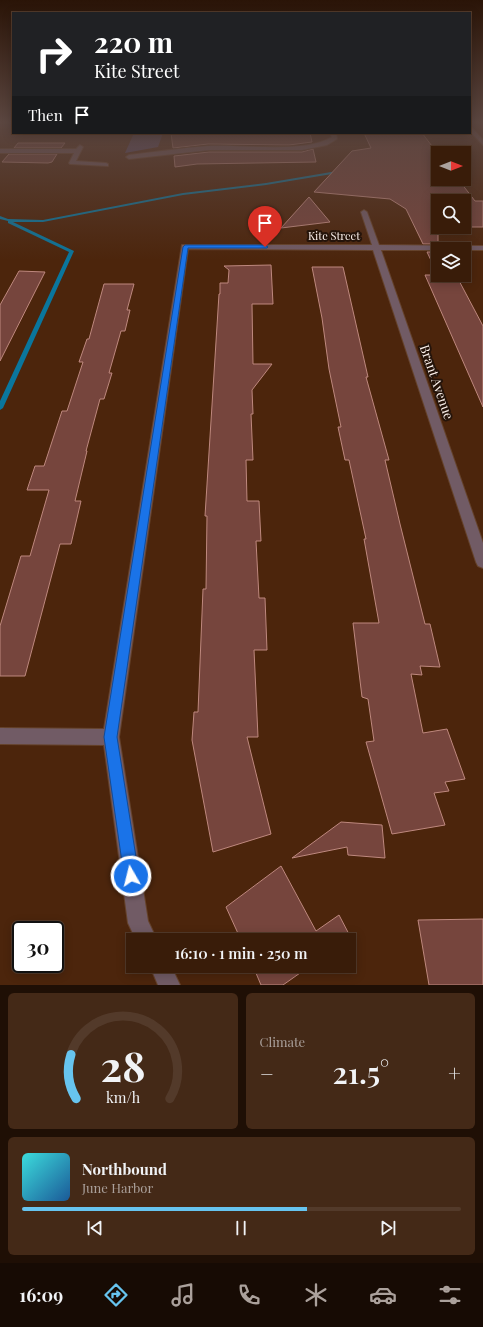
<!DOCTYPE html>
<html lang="en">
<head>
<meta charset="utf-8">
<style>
	body { margin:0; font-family:"Playfair Display",serif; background:#442917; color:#f1f3f6; height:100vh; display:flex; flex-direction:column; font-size:15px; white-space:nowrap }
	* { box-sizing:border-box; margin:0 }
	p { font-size:13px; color:#aba19c }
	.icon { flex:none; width:22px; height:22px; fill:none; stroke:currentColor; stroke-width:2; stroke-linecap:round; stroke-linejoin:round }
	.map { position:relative; height:985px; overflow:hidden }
	.drawer { display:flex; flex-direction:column; gap:8px; padding:8px; background:#1f0f05; flex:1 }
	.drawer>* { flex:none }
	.top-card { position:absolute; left:12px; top:12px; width:459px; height:122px; border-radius:0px; box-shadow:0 2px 10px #0003,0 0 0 1px #533a2a; background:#202124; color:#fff; overflow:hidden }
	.needle { width:26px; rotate:90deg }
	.tools { position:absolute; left:431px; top:146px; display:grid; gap:8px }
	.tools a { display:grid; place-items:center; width:40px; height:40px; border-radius:0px; background:#391c09; box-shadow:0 2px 10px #0003,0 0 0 1px #533a2a; font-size:20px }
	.speed { position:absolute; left:12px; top:921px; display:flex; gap:8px; font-size:20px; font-weight:700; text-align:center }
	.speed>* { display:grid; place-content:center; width:52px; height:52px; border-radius:50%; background:#391c09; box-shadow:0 2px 10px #0003,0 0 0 1px #533a2a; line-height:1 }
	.speed .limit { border:2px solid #111; border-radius:6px; background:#fff; color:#111 }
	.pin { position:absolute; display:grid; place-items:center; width:34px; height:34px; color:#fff; margin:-41px -17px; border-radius:50% 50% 50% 0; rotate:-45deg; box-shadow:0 0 4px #0007 }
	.pin .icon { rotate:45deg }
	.me { position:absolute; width:44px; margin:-22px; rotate:352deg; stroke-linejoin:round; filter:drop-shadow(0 0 3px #0008) }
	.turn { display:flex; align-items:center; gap:14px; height:84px; padding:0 16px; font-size:18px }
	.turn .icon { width:52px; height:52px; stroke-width:2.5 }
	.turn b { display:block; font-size:28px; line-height:34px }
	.then { display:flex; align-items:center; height:38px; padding:0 16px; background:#0003; gap:8px; font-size:15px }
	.big { font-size:30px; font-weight:600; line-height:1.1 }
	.drawer .widget { flex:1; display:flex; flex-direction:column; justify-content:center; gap:6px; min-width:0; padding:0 14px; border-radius:6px; background:#442917 }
	.drawer .dial { align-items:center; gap:0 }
	.dial svg { height:104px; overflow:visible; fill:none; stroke:#533a2a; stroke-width:7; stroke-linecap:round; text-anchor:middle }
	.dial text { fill:#f1f3f6; stroke:none }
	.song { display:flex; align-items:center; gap:12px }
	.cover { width:48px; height:48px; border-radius:6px; background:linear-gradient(135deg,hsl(180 70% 55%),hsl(210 70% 35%)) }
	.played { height:4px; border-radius:2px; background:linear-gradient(90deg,#67c4ef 65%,#533a2a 65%) }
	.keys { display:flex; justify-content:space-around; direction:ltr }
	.heat { display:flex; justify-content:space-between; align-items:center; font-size:22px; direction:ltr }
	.drawer .tiles { flex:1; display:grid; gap:8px; grid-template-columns:1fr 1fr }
	.widget:last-child { grid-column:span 2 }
	.trip { position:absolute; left:126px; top:933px; width:230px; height:40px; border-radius:0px; background:#391c09; box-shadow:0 2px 10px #0003,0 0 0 1px #533a2a; font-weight:600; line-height:40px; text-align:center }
	.tab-bar { display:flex; height:64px; justify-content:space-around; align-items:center; background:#170b04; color:#aba19c }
	.tab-bar .icon { width:28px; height:28px }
	.tab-bar .selected { color:#67c4ef }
	.tab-bar b { font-size:18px; color:#f1f3f6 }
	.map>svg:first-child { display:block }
	.green { fill:#514a78 }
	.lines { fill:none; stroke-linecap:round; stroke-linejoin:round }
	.stream { fill:#0a769d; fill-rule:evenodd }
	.building { fill:#76453d; stroke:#be887e }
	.service-casing { stroke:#65422b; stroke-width:2 }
	.minor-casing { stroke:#65422b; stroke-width:2 }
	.service { fill:#715b65; fill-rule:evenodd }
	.minor { fill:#715b65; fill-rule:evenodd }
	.route { fill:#1a73e8; stroke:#114b97 }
	.labels { text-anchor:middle; stroke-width:4; stroke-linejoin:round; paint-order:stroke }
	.far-street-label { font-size:11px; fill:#fcf1ec; stroke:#25140a }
	.street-label { font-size:13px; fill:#fcf1ec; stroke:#25140a }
</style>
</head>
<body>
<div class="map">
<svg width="483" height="985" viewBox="0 0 483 985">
	<rect width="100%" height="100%" fill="#4c250c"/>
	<path class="green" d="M134,133H163L158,147L125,153Z"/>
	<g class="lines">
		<path class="stream" d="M343,170L344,172L266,185L183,195L43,222H13L74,251L3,408L0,410V401L69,252L8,223V221L0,219V216L8,219L43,220L183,193L266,183Z"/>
	</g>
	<path class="building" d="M171,133H310L312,142L289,145L208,144L173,148Z
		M364,133H422L438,154V179H458L475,201H483V227H464V201H438V227H464H438V244H423L406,209L390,199L314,192L352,151L371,148Z
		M18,143H65L61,148H14Z
		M313,149L316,162L197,164L175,167L174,156L209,152H302Z
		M9,154H57L52,162L48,163L2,162Z
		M309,197L330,222L281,228Z
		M427,252H438V275Z
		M271,265L273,304H252L253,364H272L252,390L253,414H251L253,460H246L247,501H259L261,541H256L259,598H265L267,650H254L258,737H247L271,834L213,852L192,740L194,712H198L203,589H206L207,516H205L219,294H220V283H228L229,270L224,266Z
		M312,267H343L368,377H366L389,460H385L400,524L425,624H430L440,667L420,666L422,675L411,674L423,733L447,729L465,779L445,782L449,791L434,793L445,825L392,834L366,742L374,741L368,699L362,697L353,623H379L364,539H366L349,460H345L338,427H341L329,369L322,318Z
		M19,271L45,272L0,361V305Z
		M425,275H456L483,326V407Z
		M104,284H134L127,310H130L125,331H121L109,373H112L104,399H100L86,451H87L75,501H81L71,544H60L25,676H0V626L21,556H30L49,490H27L35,466H44L62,411H67L83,362H79L87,339H89Z
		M341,822L382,825L385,858L348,855L347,847L292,858Z
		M281,866L316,931L339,915L351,938L348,940H241L226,907Z
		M483,919V985H429L418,920Z
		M253,966H310L283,985H261Z"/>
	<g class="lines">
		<g class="service-casing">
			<path id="service" d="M80,145L83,147L76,161L106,163L108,164V166L70,164L69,163L74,153H0V149H76Z"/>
		</g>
		<g class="minor-casing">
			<path id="minor" d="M470,126L483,140V145L470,131Z
				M330,133H336L337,139L327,145L302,150H209L129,159L126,157L129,155C155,152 182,148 208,146C242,144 304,154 332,137Z
				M364,210L367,212L379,245L483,246V250H381L483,543V568L478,566L476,562L373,250L188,249L119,737L148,921L157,940H136L128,923L104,745L0,744V728L104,729L182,245H372L361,212Z
				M150,966H171L180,985H158Z"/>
		</g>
		<use href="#service" class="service"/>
		<use href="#minor" class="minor"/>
	</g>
	<linearGradient id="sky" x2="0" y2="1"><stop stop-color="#2a1407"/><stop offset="0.47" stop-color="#5b4640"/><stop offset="1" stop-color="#5b4640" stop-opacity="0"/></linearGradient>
	<rect width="483" height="260" fill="url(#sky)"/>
	<path class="route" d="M265,245L268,247L267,248H188L117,737L139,876L136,881L131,883L126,881L124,876L104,737L183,247L185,245Z"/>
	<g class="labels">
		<g class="far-street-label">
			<text x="334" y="240">Kite Street</text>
		</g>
		<g class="street-label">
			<text transform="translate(437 382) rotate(71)" y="5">Brant Avenue</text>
		</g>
	</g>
</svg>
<div class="tools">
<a><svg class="needle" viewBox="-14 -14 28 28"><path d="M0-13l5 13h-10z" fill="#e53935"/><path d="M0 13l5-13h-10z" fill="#aba19c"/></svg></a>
<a><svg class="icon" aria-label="search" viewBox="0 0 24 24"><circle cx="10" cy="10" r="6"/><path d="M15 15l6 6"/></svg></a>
<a><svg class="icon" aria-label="layers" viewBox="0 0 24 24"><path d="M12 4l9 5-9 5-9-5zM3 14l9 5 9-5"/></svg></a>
</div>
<div class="speed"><div class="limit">30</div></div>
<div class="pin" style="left:265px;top:247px;background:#d93025"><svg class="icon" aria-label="arrive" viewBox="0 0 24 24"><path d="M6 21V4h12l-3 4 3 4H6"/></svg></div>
<svg class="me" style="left:131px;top:876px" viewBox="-20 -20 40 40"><circle r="17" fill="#1a73e8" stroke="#fff" stroke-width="3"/><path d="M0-11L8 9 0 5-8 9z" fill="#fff"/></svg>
<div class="trip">16:10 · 1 min · 250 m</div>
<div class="top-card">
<div class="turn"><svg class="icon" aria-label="right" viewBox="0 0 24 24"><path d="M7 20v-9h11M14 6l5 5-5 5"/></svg><div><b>220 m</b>Kite Street</div></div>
<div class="then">Then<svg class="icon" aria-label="arrive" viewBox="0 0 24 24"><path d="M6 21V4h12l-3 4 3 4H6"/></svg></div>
</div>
</div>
<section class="drawer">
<div class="tiles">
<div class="widget dial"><svg viewBox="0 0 100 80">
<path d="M14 69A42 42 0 1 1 86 69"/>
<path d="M14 69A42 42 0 0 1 10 35" stroke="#67c4ef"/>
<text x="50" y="56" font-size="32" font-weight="700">28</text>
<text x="50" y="72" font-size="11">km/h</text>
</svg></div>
<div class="widget"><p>Climate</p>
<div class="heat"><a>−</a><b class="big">21.5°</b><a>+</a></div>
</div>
<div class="widget">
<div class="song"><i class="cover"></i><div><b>Northbound</b><p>June Harbor</p></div></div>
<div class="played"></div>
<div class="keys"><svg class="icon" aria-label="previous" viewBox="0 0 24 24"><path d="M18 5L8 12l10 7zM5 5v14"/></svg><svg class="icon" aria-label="pause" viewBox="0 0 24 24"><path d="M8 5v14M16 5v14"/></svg><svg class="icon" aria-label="next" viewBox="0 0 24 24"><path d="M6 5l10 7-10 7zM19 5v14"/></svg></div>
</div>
</div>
</section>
<nav class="tab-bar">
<b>16:09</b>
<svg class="icon selected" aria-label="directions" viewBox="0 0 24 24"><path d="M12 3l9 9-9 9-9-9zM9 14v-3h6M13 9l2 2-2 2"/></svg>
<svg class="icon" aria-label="music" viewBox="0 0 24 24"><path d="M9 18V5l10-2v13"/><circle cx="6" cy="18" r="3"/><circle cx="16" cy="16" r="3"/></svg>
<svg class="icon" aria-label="phone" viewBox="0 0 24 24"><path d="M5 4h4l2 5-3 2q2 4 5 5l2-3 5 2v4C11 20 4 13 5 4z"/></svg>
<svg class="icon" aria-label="climate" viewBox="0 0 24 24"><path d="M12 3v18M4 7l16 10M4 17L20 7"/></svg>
<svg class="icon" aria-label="car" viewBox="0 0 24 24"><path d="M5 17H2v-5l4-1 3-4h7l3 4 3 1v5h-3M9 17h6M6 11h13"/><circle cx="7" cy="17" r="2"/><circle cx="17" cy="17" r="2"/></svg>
<svg class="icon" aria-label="filters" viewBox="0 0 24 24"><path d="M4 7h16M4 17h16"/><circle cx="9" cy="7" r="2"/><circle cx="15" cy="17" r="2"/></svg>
</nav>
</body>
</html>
